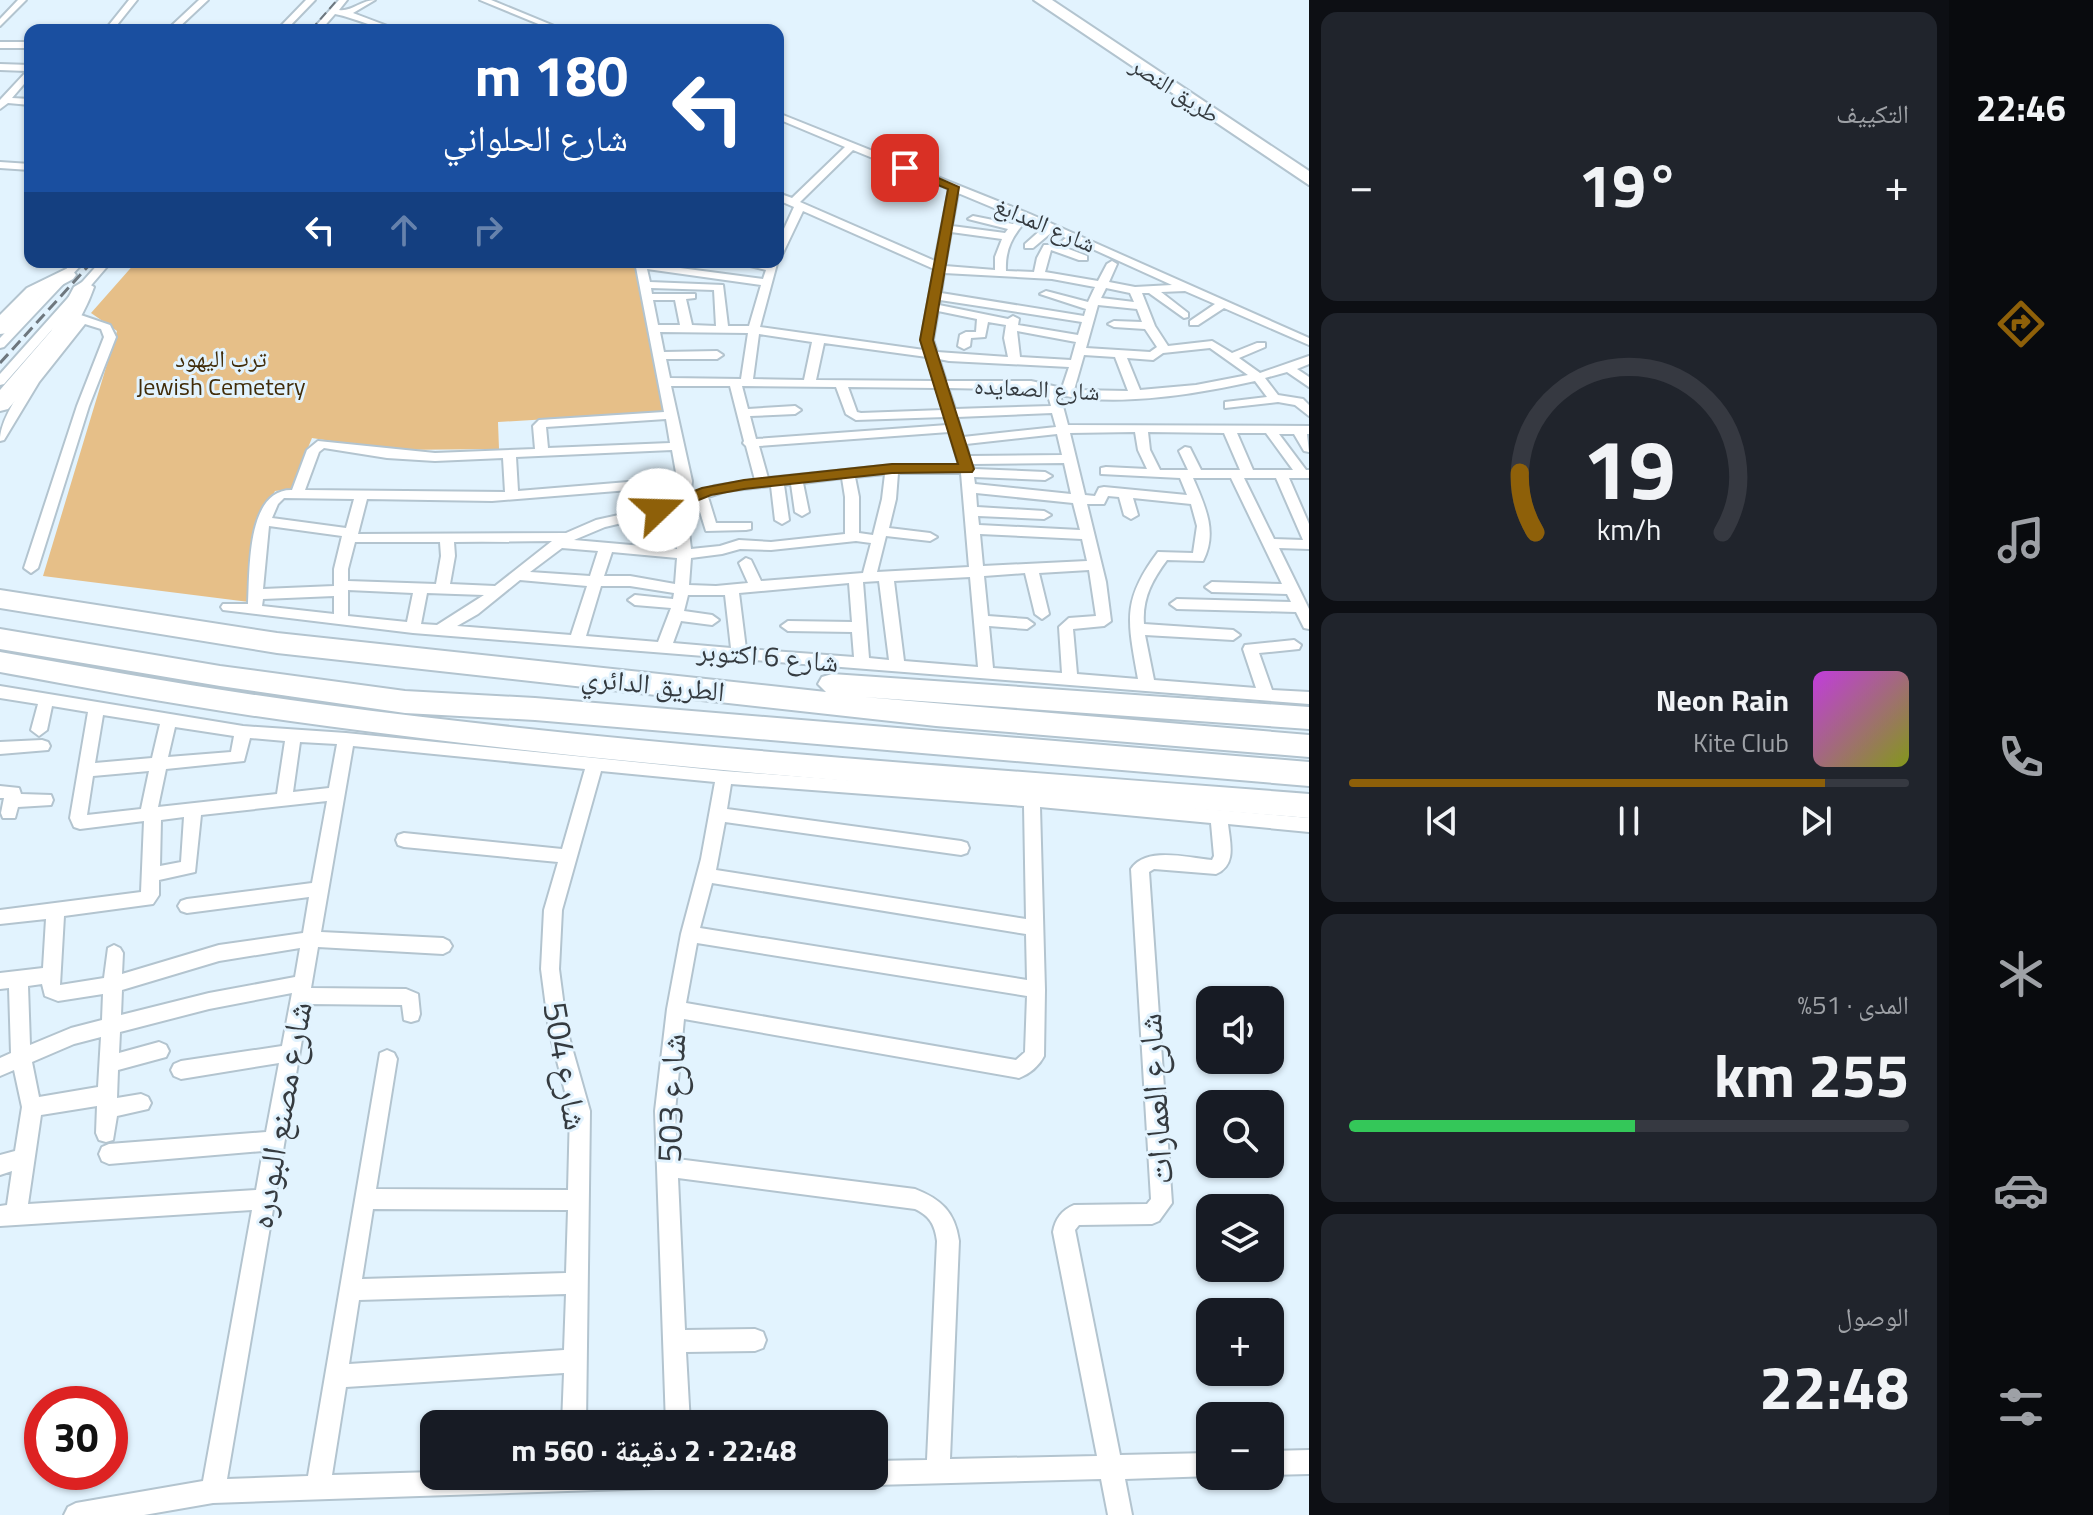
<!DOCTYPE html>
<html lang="ar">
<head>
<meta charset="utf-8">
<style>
	body { margin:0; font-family:"Titillium Web","Noto Naskh Arabic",sans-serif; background:#20242c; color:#f1f3f6; direction:rtl; height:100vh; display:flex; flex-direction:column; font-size:30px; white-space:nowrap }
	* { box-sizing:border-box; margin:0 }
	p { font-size:26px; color:#9ea1a6 }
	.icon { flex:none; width:44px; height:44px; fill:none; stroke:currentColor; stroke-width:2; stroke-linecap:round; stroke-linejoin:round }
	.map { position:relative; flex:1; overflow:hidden; direction:ltr }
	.sheet { display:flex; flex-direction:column; gap:12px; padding:12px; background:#0d0f14; width:640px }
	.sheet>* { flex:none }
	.hud { position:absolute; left:24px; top:24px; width:760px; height:244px; border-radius:16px; box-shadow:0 2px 6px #0004; direction:rtl; background:#1a4fa0; color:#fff; overflow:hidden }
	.buttons { position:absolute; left:1196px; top:986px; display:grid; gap:16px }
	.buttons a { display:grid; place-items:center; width:88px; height:88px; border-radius:16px; background:#171b24; box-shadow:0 2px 6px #0004; font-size:40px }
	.speed { position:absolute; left:24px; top:1386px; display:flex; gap:16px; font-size:40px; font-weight:700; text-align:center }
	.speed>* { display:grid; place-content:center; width:104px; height:104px; border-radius:50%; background:#171b24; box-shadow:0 2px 6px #0004; line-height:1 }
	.speed .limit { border:12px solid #d22; background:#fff; color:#111 }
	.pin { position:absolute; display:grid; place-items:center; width:68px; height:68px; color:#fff; margin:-34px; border-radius:16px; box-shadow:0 4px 12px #0006 }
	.me { position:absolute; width:88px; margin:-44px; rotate:69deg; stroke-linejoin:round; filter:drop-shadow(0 0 6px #0008) }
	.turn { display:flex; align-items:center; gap:28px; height:168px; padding:0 24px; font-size:36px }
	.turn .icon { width:104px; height:104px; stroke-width:2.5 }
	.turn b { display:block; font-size:56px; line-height:68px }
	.lanes { display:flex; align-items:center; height:76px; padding:0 24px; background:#0003; justify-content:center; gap:40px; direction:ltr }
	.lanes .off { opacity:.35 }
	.big { font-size:60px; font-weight:700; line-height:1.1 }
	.sheet .tile { flex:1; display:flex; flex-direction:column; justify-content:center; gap:12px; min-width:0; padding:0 28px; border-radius:16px; background:#20242c }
	.sheet .dial { align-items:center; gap:0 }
	.dial svg { height:208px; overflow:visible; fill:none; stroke:#363941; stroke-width:7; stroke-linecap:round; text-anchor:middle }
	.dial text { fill:#f1f3f6; stroke:none }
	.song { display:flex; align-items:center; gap:24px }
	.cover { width:96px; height:96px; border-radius:12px; background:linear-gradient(135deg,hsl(290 70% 55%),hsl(70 70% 35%)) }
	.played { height:8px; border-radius:4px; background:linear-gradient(90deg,#8e6009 85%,#363941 85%) }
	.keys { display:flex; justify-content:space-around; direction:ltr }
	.heat { display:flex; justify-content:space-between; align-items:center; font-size:44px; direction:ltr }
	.charge { height:12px; border-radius:6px; background:linear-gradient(90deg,#34c759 51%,#363941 0) }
	.trip { position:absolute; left:420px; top:1410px; width:468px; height:80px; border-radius:16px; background:#171b24; box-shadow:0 2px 6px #0004; font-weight:700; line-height:80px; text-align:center; direction:rtl }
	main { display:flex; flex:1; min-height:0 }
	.dock { display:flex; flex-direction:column; width:144px; justify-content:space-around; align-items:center; background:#090b0e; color:#9ea1a6 }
	.dock .icon { width:56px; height:56px }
	.dock .selected { color:#8e6009 }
	.dock b { font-size:36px; color:#f1f3f6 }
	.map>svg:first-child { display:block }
	.green { fill:#e6bf88 }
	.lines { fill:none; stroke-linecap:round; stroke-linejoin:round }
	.street-casing { stroke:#b3c4cf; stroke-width:4 }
	.highway-casing { stroke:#b3c4cf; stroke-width:4 }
	.street { fill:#fff; fill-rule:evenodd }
	.highway { fill:#fff; fill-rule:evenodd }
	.rail-far1 { stroke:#6e777e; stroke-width:2; stroke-dasharray:9 5; stroke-linecap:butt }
	.rail { stroke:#6e777e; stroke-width:3; stroke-dasharray:12 6; stroke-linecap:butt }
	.route { fill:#8e6009; stroke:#5c3e06; stroke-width:2 }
	.labels { text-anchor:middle; stroke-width:6; stroke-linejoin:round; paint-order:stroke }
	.far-street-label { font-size:24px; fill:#353b40; stroke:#e2f3fe }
	.far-park-label { font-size:24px; fill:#412c09; stroke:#e2f3fe }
	.street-label { font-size:28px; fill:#353b40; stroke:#e2f3fe }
	.near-street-label { font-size:34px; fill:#353b40; stroke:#e2f3fe }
</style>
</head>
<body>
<main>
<nav class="dock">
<b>22:46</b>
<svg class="icon selected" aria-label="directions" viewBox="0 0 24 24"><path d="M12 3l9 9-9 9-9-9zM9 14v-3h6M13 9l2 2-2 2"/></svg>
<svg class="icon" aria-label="music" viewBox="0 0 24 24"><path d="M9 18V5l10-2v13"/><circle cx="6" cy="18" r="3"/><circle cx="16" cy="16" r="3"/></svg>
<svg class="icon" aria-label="phone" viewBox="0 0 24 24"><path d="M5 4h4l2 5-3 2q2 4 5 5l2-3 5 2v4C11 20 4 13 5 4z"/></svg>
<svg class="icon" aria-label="climate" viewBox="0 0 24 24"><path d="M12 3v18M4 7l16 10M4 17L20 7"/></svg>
<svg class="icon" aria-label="car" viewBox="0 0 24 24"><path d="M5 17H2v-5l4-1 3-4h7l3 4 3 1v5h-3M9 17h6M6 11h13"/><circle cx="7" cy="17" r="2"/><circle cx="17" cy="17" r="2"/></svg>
<svg class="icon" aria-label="filters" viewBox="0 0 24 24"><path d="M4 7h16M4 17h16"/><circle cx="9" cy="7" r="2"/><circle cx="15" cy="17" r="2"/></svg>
</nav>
<section class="sheet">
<div class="tile"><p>التكييف</p>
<div class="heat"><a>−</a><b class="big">19°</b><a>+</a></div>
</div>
<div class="tile dial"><svg viewBox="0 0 100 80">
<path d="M14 69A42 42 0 1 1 86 69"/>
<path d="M14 69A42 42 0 0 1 8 46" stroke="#8e6009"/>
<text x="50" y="56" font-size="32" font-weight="700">19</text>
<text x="50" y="72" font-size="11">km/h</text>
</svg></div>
<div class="tile">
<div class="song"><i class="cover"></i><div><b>Neon Rain</b><p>Kite Club</p></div></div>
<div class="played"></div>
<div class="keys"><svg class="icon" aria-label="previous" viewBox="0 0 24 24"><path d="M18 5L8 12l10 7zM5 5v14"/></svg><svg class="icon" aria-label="pause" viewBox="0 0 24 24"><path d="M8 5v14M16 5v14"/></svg><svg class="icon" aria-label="next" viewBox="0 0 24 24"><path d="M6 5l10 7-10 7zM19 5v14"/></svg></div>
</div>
<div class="tile"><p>المدى · 51%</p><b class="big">255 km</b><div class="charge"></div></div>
<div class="tile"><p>الوصول</p><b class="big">22:48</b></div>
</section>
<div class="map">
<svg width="1309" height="1515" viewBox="0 0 1309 1515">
	<rect width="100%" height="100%" fill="#e2f3fe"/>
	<path class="green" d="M136,262H635L663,412L498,422L499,449L389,450L312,438L291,489L275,491L260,520L249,602L43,576L117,331L91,313Z"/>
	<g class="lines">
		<g class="street-casing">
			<path id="street" d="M18,0H26L0,26V19Z
				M129,0H137L113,30H105Z
				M199,0H208L176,30H167Z
				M306,0H315L286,30H277Z
				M339,0H347L339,10C351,12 362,0 375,0L353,13L398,30C377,30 356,18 335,14L321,30H312Z
				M480,0H491L564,30H553Z
				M0,42H30V48H0Z
				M0,64L30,65V77L12,98L30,99V105L8,103L0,109V100L27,71L0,70Z
				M778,113L1030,214L1309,338V345L1224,308L1198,325H1190V321L1215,304L1185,291L1161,292L1188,313V317L1184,318L1149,293H1142L1155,326L1168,346L1212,341L1232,353L1257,343H1265V347L1239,358L1260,373L1309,356V364L1297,369L1309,377V387L1287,372L1265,378L1278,395L1303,399L1309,405V416L1295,405L1278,402L1225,408V402L1267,397L1255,381C1196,394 1120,407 1060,395L1068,425L1309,426V434H1307L1309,452L1304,451L1294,434H1279L1306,470H1309V478H1289L1309,524V549L1279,548L1309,609V629L1304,628L1296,612L1177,609L1170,604L1177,599L1291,602L1287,594L1212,592L1205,587L1212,582L1282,584L1231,478H1193C1205,506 1218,532 1203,561L1167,560C1152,580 1142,599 1144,624L1233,630L1240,635L1233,640L1145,635L1154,680L1256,688L1243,649L1245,645L1294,640L1301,645L1299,649L1259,653L1272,690L1309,692V704L413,633L223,610L221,607L223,604H248C250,572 246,489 292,490L307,450L318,441L435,453L535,449L533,426L539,420L664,412L635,262L763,279L766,270L734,262L768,264L778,260L760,327L924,350L921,340L934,269L803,211L783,253L778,256V242L794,207L778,200V193L792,198L845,147L778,119ZM853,150L949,189L935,261L800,202ZM958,193L1018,218L1013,224L973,216L968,219L1008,229L1005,233L952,226ZM1026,221L1043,228L1025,244V248H1033L1052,232L1066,238L1057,245H1044L1037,258L1034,272L1006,271C1005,250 1012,236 1026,221ZM951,232L1002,239L995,257V270L945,266ZM1075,241L1172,285L1135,287L1109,282L1117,264L1112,261L1107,264L1098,281L1045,272L1051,250L1079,260H1087V256L1066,248ZM647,269L761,285L749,326H728L723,285L650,282ZM944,273L1052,279L1095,287L1088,302L1046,291L1040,294L1086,309L1084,316L941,293ZM651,288L714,290L716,326L692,325L686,299L695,298V294H652ZM1106,288L1130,293L1134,302L1101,298ZM653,300H675L680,325H658ZM940,300L1082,322L1078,335L1018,325L1019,319L1013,316L1008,319L939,305ZM1098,305L1137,309L1142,322L1114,321L1108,324L1114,327L1145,329L1157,347L1150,352L1086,348ZM938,311L977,319L976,332H966L960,335L958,346L964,349L970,346L971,338L985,337L988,322L1006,325L1004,338L1008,357L937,352L933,340ZM1017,331L1076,342L1071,360L1020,357ZM660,332L748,333L741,379L670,378L666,359H717L723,355L717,351L664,352ZM759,334L812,342L804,380L753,379ZM824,343L927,357L934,381L816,380ZM1210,348L1248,375L1196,385L1140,390L1127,358L1153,360L1163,353ZM1084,355L1115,357L1128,391L1074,390ZM939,359L949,361L1069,367L1062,388L1031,381H946ZM671,386H730L744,441L743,443L746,446L755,480L714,486L664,505L596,520L566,533L358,534L367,499L492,501L679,486L681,491H691L692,481ZM742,386L836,387L846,414L856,420L945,417L947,425L756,439L750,416L795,414L801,410L795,406L748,409ZM848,387L936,388L943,410L861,413L857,412ZM948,388L1037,390L1047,392L1051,406L955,409ZM1052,413L1056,427L963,437L957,417ZM666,419L670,443L548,448L546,427ZM949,432L959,465H892L768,478L759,446ZM1135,432L1138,450L1147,469L1106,467L1101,468V474L1180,478L1187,495L1104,487L1099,488L1095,496L1085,495L1070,433ZM1148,432L1224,433L1240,470H1201L1190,448L1185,447L1179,451L1188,470H1160L1150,450ZM1237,433H1266L1293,470H1253ZM1057,434L1062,455L969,456L966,444ZM324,448L387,458L435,461L503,458L505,492L305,490L319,452ZM672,450L677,478L518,491L516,457ZM1064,463L1071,494L975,484L974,477L1045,480L1052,476L1045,472L974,469L972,464ZM898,473H961L969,567L877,572L886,536L930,541L937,537L930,533L889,528L896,499ZM885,474L882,499L873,535L859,533V497L855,477ZM842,478L845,497V534L771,542L739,540L720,546L691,549L686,506L697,502L706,531L746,530L751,529V523H716L708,497L726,491L771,486L775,520L782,524L789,520L784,485L791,484L795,512L802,516L809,512L803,483ZM1244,478H1276L1303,540L1274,539ZM976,493L1073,503L1080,530L979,525L978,516L1044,519L1051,515L1044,511L977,507ZM1108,496L1119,497L1124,515L1131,519L1138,515L1133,498L1191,504L1197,526L1193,553L1158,552C1121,601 1128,622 1138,679L1077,674L1073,629L1104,626L1111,621L1106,582L1087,504H1104ZM284,498L354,499L346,528L272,518L278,504ZM673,511L677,549L574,540L605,527ZM269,526L342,536L334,569V586L263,589ZM980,534L1082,539L1087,561L983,566ZM552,541L495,586L450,584L455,556L454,542ZM856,541L871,543L863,573L761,581L751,560L746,558L739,563L748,583L716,586L689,585L691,558L722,554L740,549L771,550ZM355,542H440L441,556L436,584L348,581V569ZM562,548L598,551L590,576L530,572ZM612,552L677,558L675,584L630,576H604ZM1089,570L1096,616L1069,618L1059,627L1062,673L993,668L989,626L1027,629L1034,624L1027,619L988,616L984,576L1025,573L1035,614L1042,619L1049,614L1039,573ZM970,577L978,667L904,661L894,581ZM520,580L587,586L571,635L457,626L478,614ZM879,581L889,660L869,658L863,582ZM849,583L852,622L788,621L781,626L788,631L852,632L854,657L746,649L739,593ZM601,586H630L674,593L673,599L635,595L628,600L635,605L671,608L658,642L586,636ZM348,590L413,593L407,622L348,616ZM427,593L484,595L437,625L421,624ZM688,595H725L731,648L673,643L681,621L712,625L719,620L712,615L684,611ZM334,596V614L262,606L263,599Z
				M0,162L30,164V170L0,168Z
				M73,262H84L4,347L0,348V338Z
				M100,262H111L69,311L110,325L116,337L89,406L38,568L31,573L24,568L77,406L104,337L101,329L85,324L39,382L4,440L0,441C0,406 54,349 76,321L64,316L4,384L0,385V374Z
				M0,686L243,726L346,733L724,771L1032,794L1309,818V832L1228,824C1230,843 1237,865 1216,874L1154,869L1149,872L1172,1203L1159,1221L1152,1224L1079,1225L1075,1230L1120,1455L1210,1453L1212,1476L1125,1479L1132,1515H1108L1101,1479L874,1485L866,1481L863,1476H874V1461L927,1460L937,1241C935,1225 930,1216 915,1209L678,1178L685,1330L755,1329L763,1332L766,1340L763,1348L755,1351L686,1352L690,1424H666L655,1111L667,1009L681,934L701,859L715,782L601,771L562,910L559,969L567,1030L590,1111L586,1424H562L564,1373L346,1387L332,1475L434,1472V1476H668L664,1484L656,1488L213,1503L144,1515H64L68,1507L76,1503L203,1481L252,1210L0,1226V1206L7,1205L12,1171L0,1175V1155L15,1151L22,1107L14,1070L0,1076V1058L11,1053L9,988L0,989V973L43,968L46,919L0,924V910L141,892L144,821L80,829L74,827L70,818L88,712L52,706L47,730L39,736L31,730L38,704L0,698ZM103,715L160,724L152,758L95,763ZM175,727L234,736L231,752L168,757ZM250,738L285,741L277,794L158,807L166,769L244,761ZM300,742L337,744L329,788L293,792ZM353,746L585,769L562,849L404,833L398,835L396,840L398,845L404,847L558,862L544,910L541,969L549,1030L570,1111L568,1190L376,1189L397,1059L394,1053L387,1050L380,1053L308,1476L227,1479L308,1004L402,1005L404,1020L411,1022L418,1020L420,1014L418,994L406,989L311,988L318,947L443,954L449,951L452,946L449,941L443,938L321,932ZM149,771L141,809L87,815L93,776ZM731,784L1024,806L1026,919L716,870L725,822L961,855L967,853L969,848L967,843L961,841L727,809ZM327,801L312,883L187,899L181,901L178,906L181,911L187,913L309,897L303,933L219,945L122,974L123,953L120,948L114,945L108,948L104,978L60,985L64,916L153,904L159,895V880L195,872L201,815ZM1040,807L1211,823L1214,856L1212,860C1188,858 1146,846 1131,869L1151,1199L1147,1204L1074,1205C1062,1210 1055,1219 1053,1232L1097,1456L950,1459L959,1241C955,1212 941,1199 915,1189L677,1159L675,1111L684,1019L1019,1078C1029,1074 1039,1066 1044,1056L1045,990ZM184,817L181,862L160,866L161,820ZM712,883L1026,934L1027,980L700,928ZM697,943L1027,996L1025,1052L1016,1060L686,1003ZM300,948L295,977L209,993L121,1015L122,990L219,961ZM42,984L45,996L58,1001L103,994L102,1020L71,1028L30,1045L28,986ZM292,993L282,1046L181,1061L174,1064L171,1070L174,1076L181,1079L279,1063L266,1132L109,1144L102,1147L99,1154L102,1161L109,1164L263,1151L256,1190L28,1204L41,1115L97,1106L96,1133L99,1140L106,1142L113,1140L117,1116L148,1109L151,1103L148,1097L141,1094L117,1098L118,1070L166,1057L169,1051L166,1045L159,1042L119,1053L120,1032L209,1009ZM101,1037L98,1087L39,1097L32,1062L74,1044ZM373,1209L568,1210L566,1273L362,1279ZM566,1294L564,1350L349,1364L359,1300Z
				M42,740L48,742L50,746L48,750L0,754V742Z
				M0,786L19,788L21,794L51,795L53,800L51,805L18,807L15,818H3L1,813L4,798H0Z
				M1309,1450V1474L1270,1475V1451Z"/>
		</g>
		<g class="highway-casing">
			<path id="highway" d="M1034,0H1052L1309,171V185Z
				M66,269L73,271L76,275L73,279L41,296L8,333L0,334V315L27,288Z
				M84,281L94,287C77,336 41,371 8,409L0,411V390L51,331L74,287Z
				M0,590L277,633L826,692L818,684L822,677L832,674L1309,707V729L864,697L1309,735V757L936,726L277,653L0,608Z
				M0,629L220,666L405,691L535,698L1309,762V786L535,720L405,713L220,686L0,649Z
				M0,652C109,671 217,691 327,705C653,748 981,768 1309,794V818C981,791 653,770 327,726C217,712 109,692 0,672Z"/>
		</g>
		<use href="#street" class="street"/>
		<use href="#highway" class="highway"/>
		<path class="rail-far1" d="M311,30L337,0"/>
		<path class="rail" d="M0,363L92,262"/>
	</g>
	<path class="route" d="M901,165H909L959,187L933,340L974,469L972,472L892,473L744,489L711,495L664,514H653V507L702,488L744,480L892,464H958L920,340L948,189L901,170Z"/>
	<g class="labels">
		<g class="far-street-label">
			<text transform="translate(1175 90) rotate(33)" y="8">طريق النصر</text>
			<text transform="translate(1045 225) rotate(23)" y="8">شارع المدابغ</text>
			<text transform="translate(1037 389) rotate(3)" y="8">شارع الصعايده</text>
		</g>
		<g class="far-park-label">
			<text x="221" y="367">ترب اليهود<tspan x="221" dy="28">Jewish Cemetery</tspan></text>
		</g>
		<g class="street-label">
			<text transform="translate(768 656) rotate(5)" y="10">شارع 6 اكتوبر</text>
			<text transform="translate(653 684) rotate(6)" y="10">الطريق الدائري</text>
		</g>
		<g class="near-street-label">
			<text transform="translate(566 1066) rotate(80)" y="12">شارع 504</text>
			<text transform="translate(671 1098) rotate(-88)" y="12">شارع 503</text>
			<text transform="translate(1155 1099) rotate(-94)" y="12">شارع العمارات</text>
			<text transform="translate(280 1115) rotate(-80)" y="12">شارع مصنع البودره</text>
		</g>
	</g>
</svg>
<div class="buttons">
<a><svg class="icon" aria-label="sound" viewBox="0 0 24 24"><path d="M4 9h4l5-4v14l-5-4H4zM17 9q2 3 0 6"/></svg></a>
<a><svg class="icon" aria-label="search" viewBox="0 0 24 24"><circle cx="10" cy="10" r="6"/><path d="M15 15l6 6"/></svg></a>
<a><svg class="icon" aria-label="layers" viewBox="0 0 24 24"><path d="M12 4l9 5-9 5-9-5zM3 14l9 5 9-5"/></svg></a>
<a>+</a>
<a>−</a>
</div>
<div class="speed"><div class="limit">30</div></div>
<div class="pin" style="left:905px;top:168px;background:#d93025"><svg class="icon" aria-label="arrive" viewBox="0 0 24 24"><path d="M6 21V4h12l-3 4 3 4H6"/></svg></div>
<svg class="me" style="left:658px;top:510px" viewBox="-20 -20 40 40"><circle r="19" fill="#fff"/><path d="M0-13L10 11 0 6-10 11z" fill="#8e6009"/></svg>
<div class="trip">22:48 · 2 دقيقة · 560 m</div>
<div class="hud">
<div class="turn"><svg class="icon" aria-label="left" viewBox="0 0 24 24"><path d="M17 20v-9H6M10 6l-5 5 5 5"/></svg><div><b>180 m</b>شارع الحلواني</div></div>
<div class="lanes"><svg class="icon" aria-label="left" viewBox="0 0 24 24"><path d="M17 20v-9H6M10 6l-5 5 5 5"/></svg><svg class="icon off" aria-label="ahead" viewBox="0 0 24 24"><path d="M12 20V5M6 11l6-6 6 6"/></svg><svg class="icon off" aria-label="right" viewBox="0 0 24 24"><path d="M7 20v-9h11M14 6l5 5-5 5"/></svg></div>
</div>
</div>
</main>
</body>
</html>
